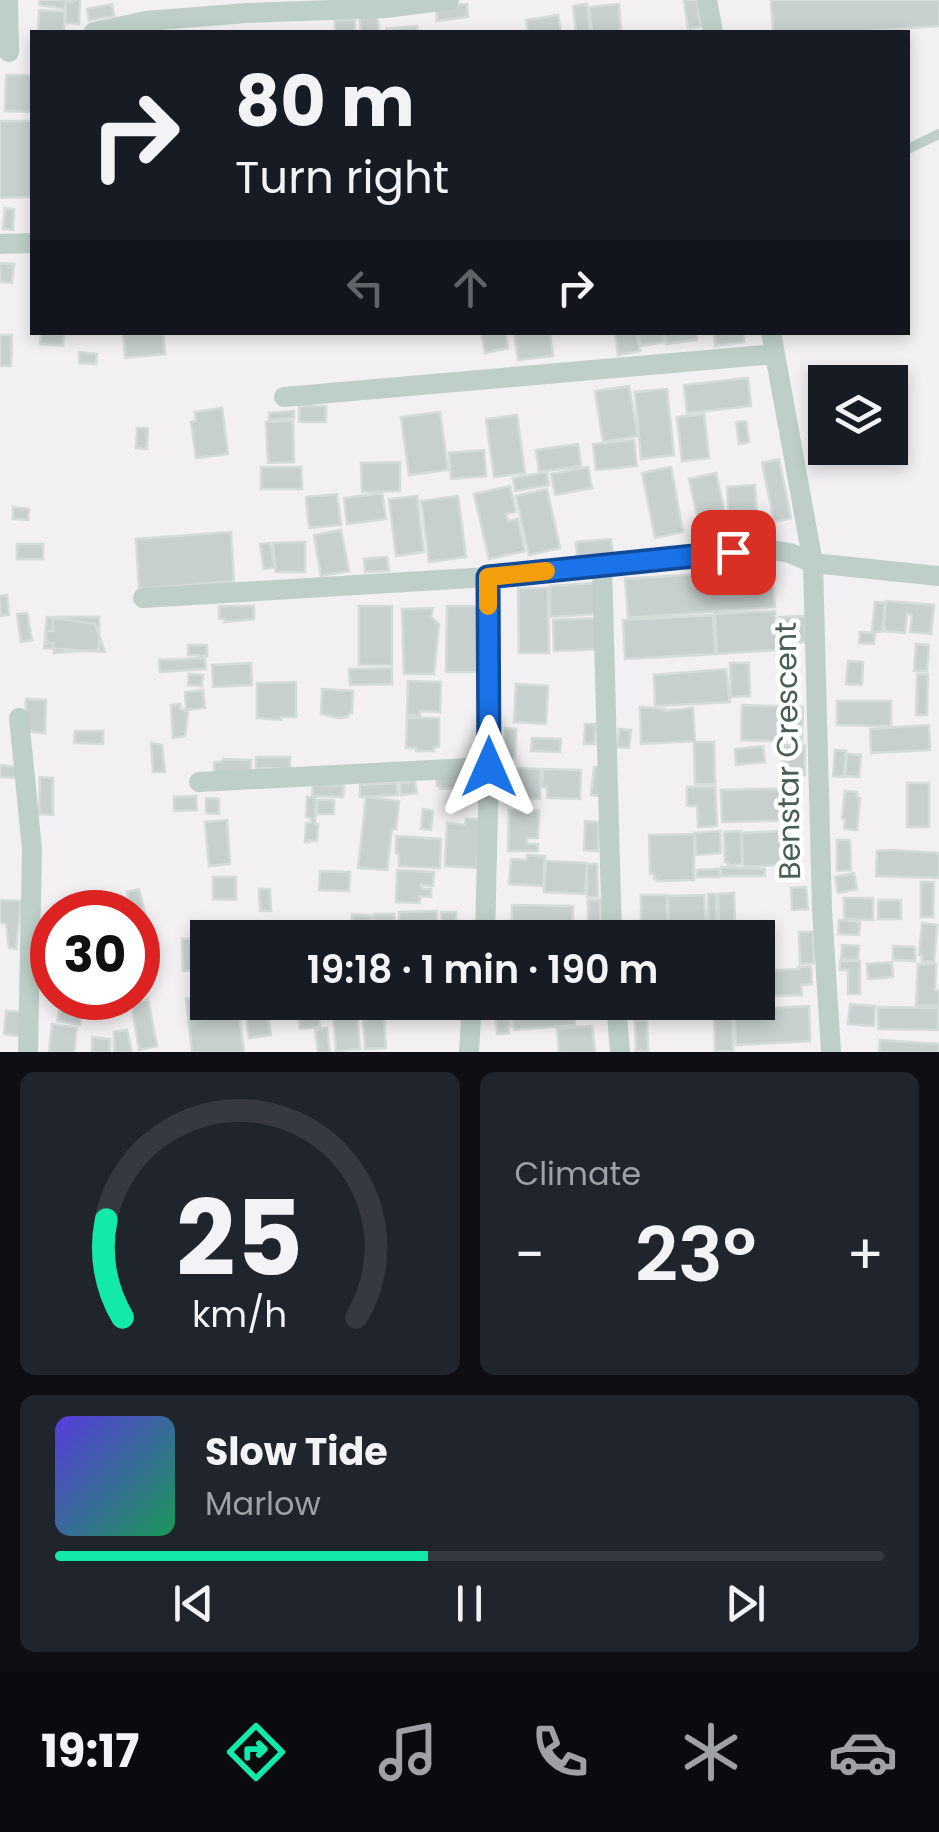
<!DOCTYPE html>
<html lang="en">
<head>
<meta charset="utf-8">
<style>
	body { margin:0; font-family:Poppins,sans-serif; background:#20242c; color:#f1f3f6; height:100vh; display:flex; flex-direction:column; font-size:38px; white-space:nowrap }
	* { box-sizing:border-box; margin:0 }
	p { font-size:32px; color:#9ea1a6 }
	.icon { flex:none; width:55px; height:55px; fill:none; stroke:currentColor; stroke-width:2; stroke-linecap:round; stroke-linejoin:round }
	.map { position:relative; height:1052px; overflow:hidden }
	.side { display:flex; flex-direction:column; gap:20px; padding:20px; background:#0d0f14; flex:1 }
	.side>* { flex:none }
	.guide { position:absolute; left:30px; top:30px; width:880px; height:305px; border-radius:0px; box-shadow:0 5px 15px #0003; background:#171b24; color:#f1f3f6; overflow:hidden }
	.controls { position:absolute; left:808px; top:365px; display:grid; gap:20px }
	.controls a { display:grid; place-items:center; width:100px; height:100px; border-radius:0px; background:#171b24; box-shadow:0 5px 15px #0003; font-size:50px }
	.speed { position:absolute; left:30px; top:890px; display:flex; gap:20px; font-size:50px; font-weight:700; text-align:center }
	.speed>* { display:grid; place-content:center; width:130px; height:130px; border-radius:50%; background:#171b24; box-shadow:0 5px 15px #0003; line-height:1 }
	.speed .limit { border:15px solid #d22; background:#fff; color:#111 }
	.pin { position:absolute; display:grid; place-items:center; width:85px; height:85px; color:#fff; margin:-42px; border-radius:20px; box-shadow:0 5px 15px #0006 }
	.me { position:absolute; width:110px; margin:-55px; rotate:0deg; stroke-linejoin:round; filter:drop-shadow(0 0 8px #0008) }
	.turn { display:flex; align-items:center; gap:35px; height:210px; padding:0 40px; font-size:45px }
	.turn .icon { width:130px; height:130px; stroke-width:2.5 }
	.turn b { display:block; font-size:70px; line-height:85px }
	.lanes { display:flex; align-items:center; height:95px; padding:0 40px; background:#0003; justify-content:center; gap:50px; direction:ltr }
	.lanes .off { opacity:.35 }
	.big { font-size:75px; font-weight:600; line-height:1.1 }
	.side .card { flex:1; display:flex; flex-direction:column; justify-content:center; gap:15px; min-width:0; padding:0 35px; border-radius:15px; background:#20242c }
	.side .dial { align-items:center; gap:0 }
	.dial svg { height:260px; overflow:visible; fill:none; stroke:#363941; stroke-width:7; stroke-linecap:round; text-anchor:middle }
	.dial text { fill:#f1f3f6; stroke:none }
	.song { display:flex; align-items:center; gap:30px }
	.cover { width:120px; height:120px; border-radius:15px; background:linear-gradient(135deg,hsl(250 70% 55%),hsl(150 70% 35%)) }
	.played { height:10px; border-radius:5px; background:linear-gradient(90deg,#13e9aa 45%,#363941 45%) }
	.keys { display:flex; justify-content:space-around; direction:ltr }
	.heat { display:flex; justify-content:space-between; align-items:center; font-size:55px; direction:ltr }
	.side .tiles { flex:1; display:grid; gap:20px; grid-template-columns:1fr 1fr }
	.card:last-child { grid-column:span 2 }
	.trip { position:absolute; left:190px; top:920px; width:585px; height:100px; border-radius:0px; background:#171b24; box-shadow:0 5px 15px #0003; font-weight:600; line-height:100px; text-align:center }
	.dock { display:flex; height:160px; justify-content:space-around; align-items:center; background:#090b0e; color:#9ea1a6 }
	.dock .icon { width:70px; height:70px }
	.dock .selected { color:#13e9aa }
	.dock b { font-size:45px; color:#f1f3f6 }
	.map>svg:first-child { display:block }
	.building { fill:#c7d0ce; stroke:#d4dcda; stroke-width:2.5 }
	.lines { fill:none; stroke-linecap:round; stroke-linejoin:round }
	.lane { stroke:#bdcfc8; stroke-width:10 }
	.street { stroke:#bdcfc8; stroke-width:20 }
	.route-casing { stroke:#114b97; stroke-width:25 }
	.route { stroke:#1a73e8; stroke-width:18 }
	.slow { stroke:#f59e0b; stroke-width:18 }
	.labels { text-anchor:middle; stroke-width:9; stroke-linejoin:round; paint-order:stroke }
	.street-label { font-size:30px; fill:#475e55; stroke:#fff }
</style>
</head>
<body>
<div class="map">
<svg width="939" height="1052" viewBox="0 0 939 1052">
	<rect width="100%" height="100%" fill="#f2f0f2"/>
	<path class="building" d="M40,0H66L65,9L39,5Z
		M72,0H80L79,24L65,23L66,1L72,2Z
		M684,0H697L701,27L688,29Z
		M771,0H939V26L850,32H773Z
		M112,4L114,16L89,20L87,9Z
		M467,4L468,17L437,21L436,7Z
		M587,4L590,32H576L573,6Z
		M619,4L621,32H592L589,7Z
		M39,10L65,12L64,31L38,30Z
		M377,13L379,32H361L359,15Z
		M558,15L561,32H528L526,20Z
		M335,20H355V32H335Z
		M417,26L418,32H386V29Z
		M6,75H32V112L5,111Z
		M0,121H32V197L0,198Z
		M5,208L14,209L13,230L3,229Z
		M0,263L14,264L12,283L0,282Z
		M41,332H64L63,346L40,344Z
		M123,332H163L165,354L125,358Z
		M481,332H505L508,348L485,353Z
		M514,332H550L553,356L518,360Z
		M615,332H637L640,351L618,355Z
		M639,332H663L664,342L640,346Z
		M665,332H696L697,340L666,344Z
		M714,332H743L744,342L715,346Z
		M0,335H12L11,366H0Z
		M79,352L97,354L96,364L79,363Z
		M748,378L751,406L687,413L684,385Z
		M629,386L638,436L603,442L595,391Z
		M667,389L674,455L641,459L635,392Z
		M299,406H326V422H299Z
		M222,408L228,454L196,458L191,422L196,421L195,412Z
		M294,411V418L269,420V413Z
		M440,412L448,470L409,475L401,417Z
		M704,414L709,458L682,461L677,417Z
		M517,415L525,473L494,477L486,419Z
		M293,421L294,462L268,463L266,422Z
		M746,421L749,442L739,444L736,422Z
		M137,428H148L147,449L136,448Z
		M634,440L637,466L596,470L593,444Z
		M578,444L581,466L539,472L536,450Z
		M484,450L486,476L451,479L449,453Z
		M779,459L791,518L774,522L762,463Z
		M400,462V491L362,492L361,463Z
		M261,467H301L302,489H261Z
		M588,467L592,488L555,495L551,474Z
		M671,467L683,532L655,538L642,473Z
		M547,472L549,485L515,491L513,478Z
		M716,473L727,523L700,529L689,479Z
		M755,485L757,519L729,521L727,487Z
		M510,486L516,512L506,514L508,521L518,519L525,551L489,559L474,494Z
		M547,489L560,548L529,555L516,496Z
		M382,493L386,519L347,524L344,498Z
		M337,494L341,525L309,528L306,497Z
		M417,496L424,552L396,556L389,499Z
		M458,496L466,557L429,562L421,501Z
		M13,507L29,509L28,520L13,519Z
		M341,530L349,571L321,576L314,535Z
		M231,532L234,581L139,589L136,539Z
		M611,539L613,553L577,556L576,542Z
		M305,542V572H276L273,543Z
		M270,543L275,567L264,569L260,544Z
		M17,544H43V559H17Z
		M387,557L389,571L365,572L364,559Z
		M772,569L775,607L628,618L625,579Z
		M594,583L596,614L550,617V586Z
		M518,588H548L549,653H519Z
		M7,595L9,615L0,616V596Z
		M886,601L934,605L931,634L910,632L912,615L907,614L905,633L884,631Z
		M875,602L885,603L882,632L872,631Z
		M219,606H254V619L224,622L225,619H219Z
		M359,606H392V665H359Z
		M447,606H481L480,672H446Z
		M433,608L431,617L439,624L434,674H404L402,609Z
		M775,611L777,650L717,654L715,614Z
		M27,613L32,640L21,642L17,614Z
		M713,615L715,654L625,659L623,620Z
		M805,616L806,642L781,644L779,617Z
		M47,617L95,624L105,652L44,648Z
		M53,617H99V650L54,653L53,643H46V631H53Z
		M600,618L602,649L554,651L553,620Z
		M860,632L875,633L874,644L859,643Z
		M916,644L929,645L927,671H914Z
		M188,645H207V656L188,655Z
		M205,658L206,669L160,672L159,660Z
		M848,661L863,662L862,685L846,684Z
		M251,663L252,685L213,687L212,665Z
		M730,663H749L750,696L731,697Z
		M392,668V684L350,685L349,669Z
		M726,669L730,702L655,706L654,675Z
		M189,674L203,675L202,686L188,685Z
		M917,674H928L927,715H916Z
		M408,681L441,682L440,712L420,711V716L407,715Z
		M296,682V717H281V720L257,718V683Z
		M516,684L548,686L546,724L514,722Z
		M322,689L353,691L352,713H349L348,717L339,718L321,714Z
		M203,690L205,708L186,710L185,692Z
		M26,699L46,700L45,733L25,731Z
		M837,701H891V726L837,725Z
		M180,704V709L188,712L185,736L173,738L171,705Z
		M742,705L803,707L802,742L741,740Z
		M640,707L665,709L664,711L693,708L695,741L641,744Z
		M407,718H439V747H434V751H416V748H406Z
		M585,724H596L595,744H584Z
		M929,725L930,750L871,753L870,729Z
		M505,728L516,729L515,758H504Z
		M619,729L631,730L629,748L617,747Z
		M75,731H103V744L74,743Z
		M532,738L561,739L560,752L531,751Z
		M694,742H714L715,784H695Z
		M151,743L162,745L165,772H153Z
		M777,745H805V775H790V766H783L782,751L777,752Z
		M763,746L765,762L736,765L735,749Z
		M835,750L846,751L844,777L833,776Z
		M847,754L861,755L859,777L845,776Z
		M256,757H290V769L256,768Z
		M223,759L251,760L250,776L214,774V762H222Z
		M0,765L17,767L16,778L0,777Z
		M594,767H602L599,796L591,795Z
		M518,768L541,769L540,799L516,797Z
		M543,769L581,770L580,799L547,798V787H542Z
		M460,775L461,788L440,789V786H437L436,777Z
		M40,777L53,778V815L39,814Z
		M415,782L417,793L401,795L400,783Z
		M397,783L398,795L360,797V785Z
		M907,783H929V827H907Z
		M313,785L344,786L343,797L312,796Z
		M687,787H715L717,826L698,827L697,806H687Z
		M799,788V820L722,822L721,790Z
		M845,791L857,792V798H860L857,830L844,829L845,820L842,819Z
		M196,796L197,810L174,811V797Z
		M307,797L316,798L315,824H318L317,841L309,840V842H305L306,823H311V818L306,817Z
		M366,797L399,801L396,829H392L387,870L358,868Z
		M206,798L219,799V814L206,813Z
		M317,800H334V814H317Z
		M423,809L433,811L431,830L421,829Z
		M509,810H539L538,838H527V844H538V851H508Z
		M466,819H480L477,868L445,866L447,823L465,825Z
		M227,820L230,864L209,866L205,822Z
		M585,821L599,822L598,851L584,850Z
		M796,830L798,864L743,867L742,833Z
		M720,831L721,853L696,855L695,833Z
		M741,831L742,864L728,866V862H725L724,832Z
		M694,834V880L657,881V879H654V874H650L649,835Z
		M396,836L441,839L440,868L399,866V854L396,853Z
		M837,840H850L851,870L837,871Z
		M893,850L939,853V878L876,876L877,851Z
		M527,855L545,856L543,886L509,884L511,859L527,860Z
		M546,861L587,863L585,894L544,892Z
		M587,864H597L598,897H587Z
		M721,867L765,869V876H721Z
		M719,869V877H697V870Z
		M397,870L434,872L433,886L421,885L422,889H431V897L420,896V903L396,902Z
		M320,871L350,872L349,891L319,890Z
		M854,873L857,889L838,893L835,877Z
		M213,877H236V900L213,899Z
		M921,882H934L933,917H921Z
		M806,887L808,909L792,910L791,888Z
		M139,889L145,914L138,916V912H131L127,892Z
		M259,889H270L271,911H260Z
		M734,893L735,922H719L718,894Z
		M708,894H717L716,921H708Z
		M641,895H667V922L641,921Z
		M704,895L706,923L669,924L668,896Z
		M844,898H873V920L844,919Z
		M0,900L21,901L16,949L9,948L6,924L0,922Z
		M588,900H600L601,931L588,932Z
		M878,900H901V919H878Z
		M512,905L573,906L572,937L512,936Z
		M437,911V927H431L432,938H402V930H399V912Z
		M441,912H456V922L480,923V938H441Z
		M352,914L372,916L371,938H351Z
		M374,914H394L397,938H374Z
		M145,918L149,943L138,945V920Z
		M839,920L860,922L859,935L838,934Z
		M922,923L937,925L934,962L922,961V955H919Z
		M725,924L726,938H699L698,926Z
		M729,926H758V958V938H729Z
		M696,931V938H649V933Z
		M799,932H813L814,963L800,964Z
		M201,938L202,970L183,971L182,939Z
		M842,945L859,946L858,960L841,959Z
		M893,946L915,947V961L893,960Z
		M840,961H860V994H848V970H840Z
		M892,962L893,977L868,979L867,964Z
		M918,964H936L935,990L939,991V1015V1006H916Z
		M811,966L812,984L801,985L802,995L770,996V998L763,999V1004L736,1005V1002H758V971L799,969L798,967Z
		M208,997V1002H237L244,1052H192L186,999Z
		M148,999L157,1046L139,1050L131,1003Z
		M61,1000L84,1004L80,1025L57,1021Z
		M296,1002H317L320,1027L300,1029Z
		M332,1002H356L360,1049L336,1051Z
		M362,1002H383L386,1048L365,1049Z
		M494,1002H510V1008L508,1009L511,1026H509V1033L497,1034Z
		M511,1002H573L575,1025L514,1030Z
		M584,1002H603L605,1015L589,1017V1011L585,1012Z
		M648,1002H703L704,1008L649,1010Z
		M850,1004L875,1006L874,1026L848,1024Z
		M809,1006L810,1041L736,1045L734,1010Z
		M878,1007L938,1008V1030L878,1029Z
		M267,1008L271,1035L249,1038L246,1016L251,1015L250,1010Z
		M6,1011L22,1012L20,1036L4,1034Z
		M714,1012H733V1051H715Z
		M647,1020L648,1051H636L635,1021Z
		M52,1024L77,1028L74,1052H49Z
		M592,1026L595,1052H559L557,1029Z
		M327,1028L330,1052H318L315,1030Z
		M127,1030L132,1052H114V1032Z
		M92,1037L110,1039V1052H92Z
		M880,1040L939,1044V1052H879Z"/>
	<g class="lines">
		<path class="lane" d="M908,149L939,134"/>
		<path class="street" d="M8,0L9,52
			M707,0L713,32
			M94,32L146,21L247,13L385,8L449,0
			M0,244L32,243
			M771,332L813,563L822,910L831,1052
			M284,397L775,354
			M602,564L612,938
			M143,598L488,577L766,549L790,553L813,563L939,576
			M19,718L32,849L28,1052
			M199,782L489,767
			M485,938L489,767L488,577
			M616,1002L620,1052
			M469,1052L472,1002"/>
	</g>
	<g class="lines">
		<g class="route-casing">
			<path id="route" d="M489,767L488,577L733,552"/>
		</g>
		<use href="#route" class="route"/>
		<path class="slow" d="M488,606V577L546,571"/>
	</g>
	<g class="labels">
		<g class="street-label">
			<text transform="translate(788 751) rotate(-91)" y="10">Benstar Crescent</text>
		</g>
	</g>
</svg>
<div class="controls">
<a><svg class="icon" aria-label="layers" viewBox="0 0 24 24"><path d="M12 4l9 5-9 5-9-5zM3 14l9 5 9-5"/></svg></a>
</div>
<div class="speed"><div class="limit">30</div></div>
<div class="pin" style="left:733px;top:552px;background:#d93025"><svg class="icon" aria-label="arrive" viewBox="0 0 24 24"><path d="M6 21V4h12l-3 4 3 4H6"/></svg></div>
<svg class="me" style="left:489px;top:767px" viewBox="-20 -20 40 40"><path d="M0-17L14 15 0 8-14 15z" fill="#1a73e8" stroke="#fff" stroke-width="4"/></svg>
<div class="trip">19:18 · 1 min · 190 m</div>
<div class="guide">
<div class="turn"><svg class="icon" aria-label="right" viewBox="0 0 24 24"><path d="M7 20v-9h11M14 6l5 5-5 5"/></svg><div><b>80 m</b>Turn right</div></div>
<div class="lanes"><svg class="icon off" aria-label="left" viewBox="0 0 24 24"><path d="M17 20v-9H6M10 6l-5 5 5 5"/></svg><svg class="icon off" aria-label="ahead" viewBox="0 0 24 24"><path d="M12 20V5M6 11l6-6 6 6"/></svg><svg class="icon" aria-label="right" viewBox="0 0 24 24"><path d="M7 20v-9h11M14 6l5 5-5 5"/></svg></div>
</div>
</div>
<section class="side">
<div class="tiles">
<div class="card dial"><svg viewBox="0 0 100 80">
<path d="M14 69A42 42 0 1 1 86 69"/>
<path d="M14 69A42 42 0 0 1 9 39" stroke="#13e9aa"/>
<text x="50" y="56" font-size="32" font-weight="700">25</text>
<text x="50" y="72" font-size="11">km/h</text>
</svg></div>
<div class="card"><p>Climate</p>
<div class="heat"><a>−</a><b class="big">23°</b><a>+</a></div>
</div>
<div class="card">
<div class="song"><i class="cover"></i><div><b>Slow Tide</b><p>Marlow</p></div></div>
<div class="played"></div>
<div class="keys"><svg class="icon" aria-label="previous" viewBox="0 0 24 24"><path d="M18 5L8 12l10 7zM5 5v14"/></svg><svg class="icon" aria-label="pause" viewBox="0 0 24 24"><path d="M8 5v14M16 5v14"/></svg><svg class="icon" aria-label="next" viewBox="0 0 24 24"><path d="M6 5l10 7-10 7zM19 5v14"/></svg></div>
</div>
</div>
</section>
<nav class="dock">
<b>19:17</b>
<svg class="icon selected" aria-label="directions" viewBox="0 0 24 24"><path d="M12 3l9 9-9 9-9-9zM9 14v-3h6M13 9l2 2-2 2"/></svg>
<svg class="icon" aria-label="music" viewBox="0 0 24 24"><path d="M9 18V5l10-2v13"/><circle cx="6" cy="18" r="3"/><circle cx="16" cy="16" r="3"/></svg>
<svg class="icon" aria-label="phone" viewBox="0 0 24 24"><path d="M5 4h4l2 5-3 2q2 4 5 5l2-3 5 2v4C11 20 4 13 5 4z"/></svg>
<svg class="icon" aria-label="climate" viewBox="0 0 24 24"><path d="M12 3v18M4 7l16 10M4 17L20 7"/></svg>
<svg class="icon" aria-label="car" viewBox="0 0 24 24"><path d="M5 17H2v-5l4-1 3-4h7l3 4 3 1v5h-3M9 17h6M6 11h13"/><circle cx="7" cy="17" r="2"/><circle cx="17" cy="17" r="2"/></svg>
</nav>
</body>
</html>
